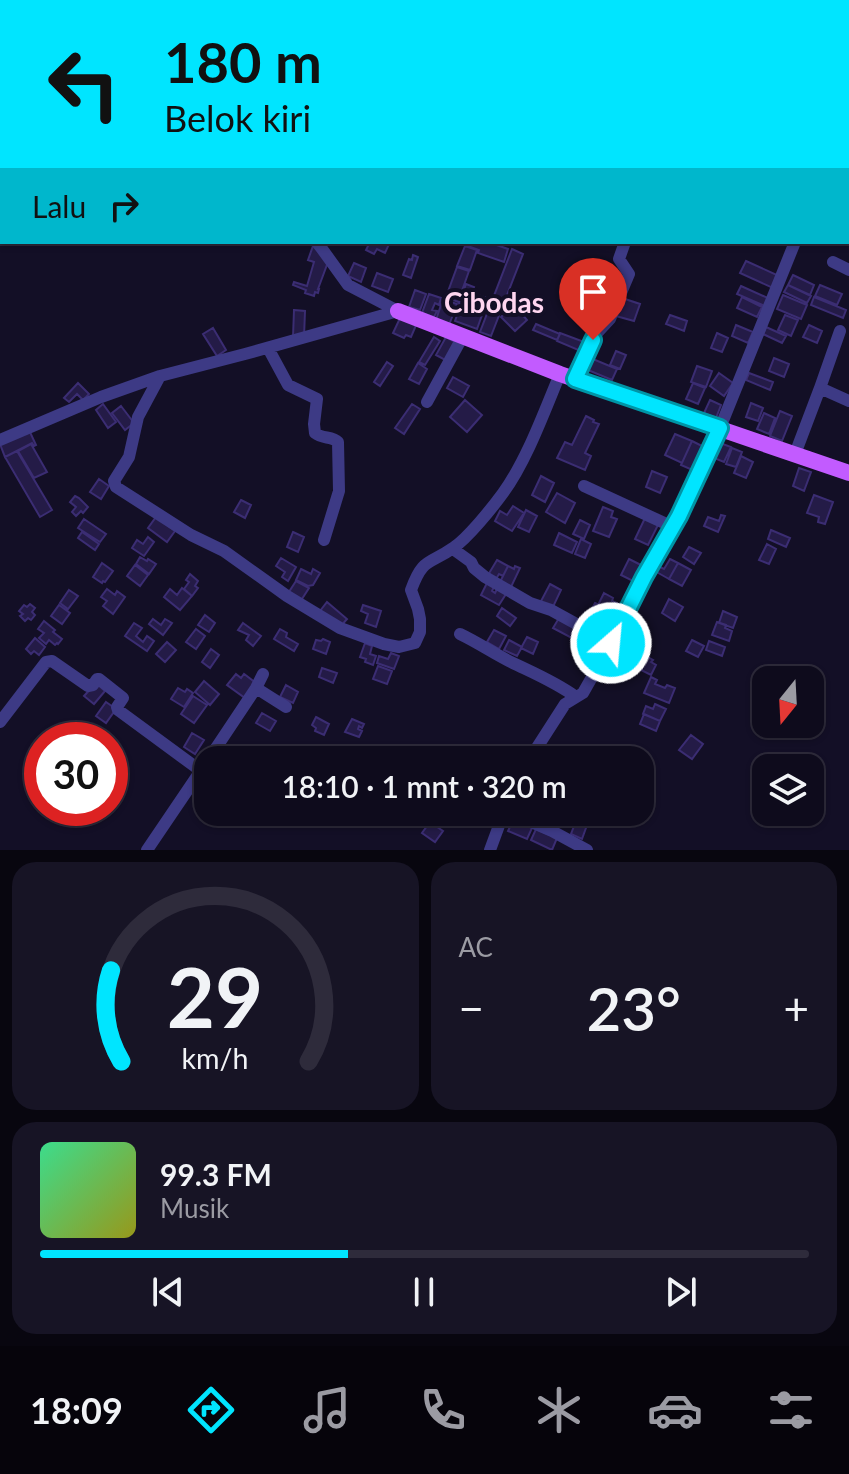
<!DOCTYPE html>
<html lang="id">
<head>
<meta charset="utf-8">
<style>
	body { margin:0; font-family:Lato,sans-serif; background:#171425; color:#f1f3f6; height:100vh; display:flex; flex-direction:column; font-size:30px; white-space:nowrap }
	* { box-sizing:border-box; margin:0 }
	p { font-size:26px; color:#9b9ba3 }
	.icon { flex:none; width:44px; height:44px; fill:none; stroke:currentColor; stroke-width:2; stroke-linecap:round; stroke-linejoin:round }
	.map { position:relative; height:850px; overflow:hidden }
	.panel { display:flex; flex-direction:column; gap:12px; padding:12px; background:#08060f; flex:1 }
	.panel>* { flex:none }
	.banner { position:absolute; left:0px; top:0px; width:850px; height:244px; box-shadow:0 2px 6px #0004,0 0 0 2px #2e2b3b; background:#00e5ff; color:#111; overflow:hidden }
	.needle { width:52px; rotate:198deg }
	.fabs { position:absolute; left:752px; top:666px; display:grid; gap:16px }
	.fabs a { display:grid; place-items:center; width:72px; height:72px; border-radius:16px; background:#0e0b1c; box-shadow:0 2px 6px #0004,0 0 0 2px #2e2b3b; font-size:40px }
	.speed { position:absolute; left:24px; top:722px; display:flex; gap:16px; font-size:40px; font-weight:700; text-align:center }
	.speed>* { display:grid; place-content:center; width:104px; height:104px; border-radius:50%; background:#0e0b1c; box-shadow:0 2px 6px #0004,0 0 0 2px #2e2b3b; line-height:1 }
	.speed .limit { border:12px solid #d22; background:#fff; color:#111 }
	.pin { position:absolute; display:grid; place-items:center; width:68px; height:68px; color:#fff; margin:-82px -34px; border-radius:50% 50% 50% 0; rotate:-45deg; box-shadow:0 0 8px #0007 }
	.pin .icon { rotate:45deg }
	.me { position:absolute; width:88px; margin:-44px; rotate:27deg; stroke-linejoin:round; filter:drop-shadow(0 0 6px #0008) }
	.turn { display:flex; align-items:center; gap:28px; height:168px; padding:0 32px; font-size:36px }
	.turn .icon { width:104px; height:104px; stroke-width:2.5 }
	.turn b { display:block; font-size:56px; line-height:68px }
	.then { display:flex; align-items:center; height:76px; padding:0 32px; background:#0003; gap:16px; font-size:30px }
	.big { font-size:60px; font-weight:600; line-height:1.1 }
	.panel .widget { flex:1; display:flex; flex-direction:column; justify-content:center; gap:12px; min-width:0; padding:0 28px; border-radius:24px; background:#171425 }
	.panel .dial { align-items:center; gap:0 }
	.dial svg { height:208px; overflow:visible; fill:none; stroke:#2e2b3b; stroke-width:7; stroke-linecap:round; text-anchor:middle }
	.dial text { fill:#f1f3f6; stroke:none }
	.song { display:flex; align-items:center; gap:24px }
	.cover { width:96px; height:96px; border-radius:12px; background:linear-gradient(135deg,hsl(150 70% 55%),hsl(60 70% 35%)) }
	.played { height:8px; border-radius:4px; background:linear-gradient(90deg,#00e5ff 40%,#2e2b3b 40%) }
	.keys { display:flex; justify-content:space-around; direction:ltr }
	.heat { display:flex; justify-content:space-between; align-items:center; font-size:44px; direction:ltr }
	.panel .tiles { flex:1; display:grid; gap:12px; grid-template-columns:1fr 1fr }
	.widget:last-child { grid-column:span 2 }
	.trip { position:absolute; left:194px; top:746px; width:460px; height:80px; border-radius:24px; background:#0e0b1c; box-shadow:0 2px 6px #0004,0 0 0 2px #2e2b3b; font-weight:600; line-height:80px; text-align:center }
	.tabs { display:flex; height:128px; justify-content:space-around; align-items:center; background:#06040b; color:#9b9ba3 }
	.tabs .icon { width:56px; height:56px }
	.tabs .current { color:#00e5ff }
	.tabs b { font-size:36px; color:#f1f3f6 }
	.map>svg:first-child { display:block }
	.building { fill:#241b47; stroke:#3b2d73; stroke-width:2 }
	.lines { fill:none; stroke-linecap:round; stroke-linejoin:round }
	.minor { stroke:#3d3a85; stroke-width:12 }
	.major { stroke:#c25bff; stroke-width:16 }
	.route-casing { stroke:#0095a6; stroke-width:20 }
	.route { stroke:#00e5ff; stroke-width:14 }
	.labels { text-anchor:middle; stroke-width:8; stroke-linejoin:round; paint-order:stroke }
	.quarter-label { font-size:28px; font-weight:bold; fill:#ffd6f0; stroke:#130f26 }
</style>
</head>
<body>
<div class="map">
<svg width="849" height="850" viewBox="0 0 849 850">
	<rect width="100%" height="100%" fill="#130f26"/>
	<path class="building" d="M370,242H390L385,253L377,249L374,254L366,250Z
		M466,242H488L508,249L504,262L478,253L479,250L465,245Z
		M313,246L328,262L318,289H319L318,293L315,292L314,296L305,293L306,290L293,285L294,282L307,286L314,262L308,260Z
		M465,246L477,250L470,270L457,266Z
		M512,249L523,254L491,336L480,332Z
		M413,255L418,257L411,278L403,275L409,259L412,260Z
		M746,261L779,276L773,288L740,273Z
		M354,263L366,268L361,282L348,276Z
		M457,267L469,271L458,302L446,297Z
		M377,273L393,279L388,292L372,286Z
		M793,275L814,285L810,295L788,285Z
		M466,284L474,287L467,307L459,304Z
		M788,285L811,296L807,303L784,292Z
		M820,285L842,294L837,305L815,296Z
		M741,286L770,299L767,307L737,294Z
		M415,290L426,294L420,310L409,307Z
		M473,293L487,298L481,312L468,308Z
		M429,294L441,298L439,305L435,303L432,310L437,311L434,317L422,313Z
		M783,295L807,305L801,319L777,309Z
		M742,297L762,307L757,317L737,308Z
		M814,297L846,310L843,318L811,305Z
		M622,298L640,304L634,321L616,316Z
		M443,299L457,304L449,325L436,320Z
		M514,305L527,320L515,331L501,317Z
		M460,307L482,315L477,329L455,321Z
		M294,310L305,311L304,337H293Z
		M670,315L687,321L684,331L666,324Z
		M785,315L798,320L791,336L778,330Z
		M401,316L417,323L411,337L406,335L404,338L393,333Z
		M536,324L560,334L557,340L533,330Z
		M736,325L753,332L748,343L732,336Z
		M809,325L822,331L817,343L803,337Z
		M766,327L786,336L782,343L763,334Z
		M213,328L226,350L217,356L203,334Z
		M560,333L587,343L583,352L557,341Z
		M717,333L728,338L722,352L711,348Z
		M434,337L440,341L425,365L419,362Z
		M446,337L457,343L447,361L436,355Z
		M616,351L626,355L620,369L610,365Z
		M588,357L617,369L612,380L583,368Z
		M774,358L789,364L784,377L769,371Z
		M387,362L393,366L380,386L374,382Z
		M418,363L427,369L419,384L409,379Z
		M697,366L712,371L706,387L691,382Z
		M719,373L733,383L724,396L710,386Z
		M749,373L773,382L770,390L746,380Z
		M453,377L469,386L463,397L447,388Z
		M78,383L89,394L83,400L77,394L69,402L64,398Z
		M693,383L705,388L698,404L686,399Z
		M465,400L482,415L467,432L450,417Z
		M710,400L721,405L716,418L704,413Z
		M751,403L763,408L758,421L746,417Z
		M103,404L116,422L108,428L96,410Z
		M412,404L420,409L404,434L395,428Z
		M121,406L134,423L125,430L112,413Z
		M780,411L792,416L782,441L770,436Z
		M764,413L775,418L769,434L757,429Z
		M586,416L594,420L593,422L599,424L585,453L591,456L585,470L557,458L565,442L572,445Z
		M29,430L36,445L34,446L32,443L5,457L0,444Z
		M675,434L692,441L682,463L665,455Z
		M692,441L708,449L697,472L681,465Z
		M720,443L731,447L724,462L714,458Z
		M31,444L47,472L34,478L18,451Z
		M732,448L742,452L736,467L726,464Z
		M17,451L52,510L40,517L5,457Z
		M741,456L753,462L746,478L734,473Z
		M799,468L811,472L804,491L793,486Z
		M652,471L667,477L660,493L646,487Z
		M541,476L554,483L545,502L532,495Z
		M99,479L109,486L101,499L90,492Z
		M557,493L575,503L565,523L546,512Z
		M814,495L833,502L825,524L818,522L819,517L807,513Z
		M75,496L79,498L88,507L83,513L81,511L76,516L72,512L76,507L70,502Z
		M241,500L251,505L245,518L234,512Z
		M513,506L524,513L512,531L495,521L500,511L507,515Z
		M603,507L613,511L611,517L617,519L609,537L593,531Z
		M526,510L537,516L529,532L518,527Z
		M721,515L725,516L718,532L704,526L708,517L719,521Z
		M646,516L659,523L648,545L635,539Z
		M156,517L175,531L167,542L148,528Z
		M84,519L106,534L100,542L78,528Z
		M580,520L590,525L584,539L573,534Z
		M771,530L790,538L786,547L768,539Z
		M82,532L99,544L95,550L78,538Z
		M293,532L304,537L298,552L287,547Z
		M559,533L577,542L572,553L554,545Z
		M148,537L154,542L144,556L132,548L137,540L143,544Z
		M581,539L591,544L585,558L575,554Z
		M767,544L776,549L769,564L759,560Z
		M689,547L701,553L694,564L683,557Z
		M140,557L147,561L148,559L156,564L149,574L136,564Z
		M281,558L296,567L288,581L282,577L285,572L276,566Z
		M629,559L645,567L637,583L621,575Z
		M670,559L678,563L669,579L653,570L656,565L664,569Z
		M497,560L508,566L503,576L499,574L496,579L488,575Z
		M102,563L113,571L105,582L103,581L102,583L93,577Z
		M678,563L691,570L682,586L669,579Z
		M135,565L148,575L140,586L127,576Z
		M508,566L514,569L515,566L520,568L511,587L500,582Z
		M301,569L311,574L313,569L320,573L313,585L308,586L296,580Z
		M190,574L198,581L195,586L198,588L192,596L184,589L189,582L186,580Z
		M296,581L309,588L300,602L287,595Z
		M487,583L494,587L492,591L495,593L497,589L506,594L499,605L481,595Z
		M550,584L561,590L552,609L540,603Z
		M182,588L192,596L180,610L164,597L170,589L177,595Z
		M107,589L115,595L117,591L125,597L113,614L103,606L107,601L101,597Z
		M69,590L78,596L68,609L60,603Z
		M604,593L613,598L612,601L621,605L616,614L598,605Z
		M669,599L683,607L675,621L662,613Z
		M327,602L347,619L341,626L320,611Z
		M595,603L605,608L597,623L587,618Z
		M30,604L35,608L32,612L35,615L31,620L28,618L25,621L20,616L23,614L19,611L24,605L27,607Z
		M59,605L70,613L62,624L51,616Z
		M363,605L381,611L376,627L365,623L368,614L361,611Z
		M502,608L516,618L510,626L497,616Z
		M723,611L737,617L733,628L719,623Z
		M205,615L215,623L209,632L198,625Z
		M559,618L590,635L585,645L553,628Z
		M153,619L161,625L165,619L172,623L163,635L149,624Z
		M44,621L55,630L53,632L62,639L58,644L57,643L55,645L49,640L46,644L39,638L44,633L38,629Z
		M717,622L726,625L725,628L732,631L729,641L712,635Z
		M134,623L142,628L136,636L143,642L147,636L154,641L147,651L125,636Z
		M243,623L261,636L253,646L246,640L249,635L238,630Z
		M196,629L205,636L196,649L186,642Z
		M280,629L287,633L286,637L298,644L294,651L274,639Z
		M494,630L506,636L499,649L487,642Z
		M527,637L538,642L533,654L521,648Z
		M35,638L45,647L39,655L34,651L31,654L26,649Z
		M323,639L330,642L326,654L313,649L316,640L321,641Z
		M509,640L522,647L517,656L504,650Z
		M692,640L704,646L698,657L686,651Z
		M709,641L725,647L722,656L706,650Z
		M167,642L176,650L165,662L156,654Z
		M365,643L372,646L370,654L376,656L373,665L365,662L366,659L360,657Z
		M211,649L219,655L210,668L202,662Z
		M627,650L643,657L638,668L622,661Z
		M391,653L399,656L394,669L377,663L379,656L388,659Z
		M646,656L653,660L651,662L656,665L651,675L639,669Z
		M378,666L392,671L387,684L373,679Z
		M322,668L337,673L333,683L319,677Z
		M236,674L241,678L244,674L256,683L245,698L227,685Z
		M651,677L657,680L655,684L665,688L667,685L675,688L669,703L644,693Z
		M204,681L219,694L210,705L195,692Z
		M96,683L105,691L94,704L84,696Z
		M286,685L298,692L293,703L280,697Z
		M178,688L185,692L187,689L193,693L184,707L171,699Z
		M193,696L207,705L194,723L181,714Z
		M106,702L116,709L106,723L96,716Z
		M655,704L666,709L660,721L643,714L646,706L653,709Z
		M262,713L276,721L270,731L256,723Z
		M644,714L660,721L656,731L640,724Z
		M316,717L329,724L324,735L315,731L316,728L312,725Z
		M352,719L364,724L362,728L359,726L358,729L362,731L359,737L345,732Z
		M192,733L204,740L195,754L184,747Z
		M691,735L703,744L692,759L679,750Z
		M533,812H559L554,823L532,814Z
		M513,820L532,828L527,839L508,831Z
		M576,821L587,825L582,839L571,834Z
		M430,822L443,831L435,842L422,833Z
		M536,829L557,838L552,850L531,840Z"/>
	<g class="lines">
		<path class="minor" d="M182,0L183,2
			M295,2V0
			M433,2V0
			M0,7L2,9
			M848,117L849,115
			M317,242L348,285L398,311
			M833,262L849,270
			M268,348L288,385L317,399L314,424L315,433C322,439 332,436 338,442L339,491L324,540
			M160,376L138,417L129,457L114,481L116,487L191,535L224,551L287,596L340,628L384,644L399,647L415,643L420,632V619L418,609L411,590C423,557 429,565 453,548C468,538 492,508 503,493C527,460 544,412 560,374
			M575,379L597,333L610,319L629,274L619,259L625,242
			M820,388L840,331
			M427,402L463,336
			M0,440L101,397L160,376L245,354L398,311
			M795,454L820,388L849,401
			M584,486L673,527
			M453,549L471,562L474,568L485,577L530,603L551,610L611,643
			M460,634C479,643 496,655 515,664C536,674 557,683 576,697
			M256,688L286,707
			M0,722L46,662L52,661L88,686L93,685L97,679H99L123,698L117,707L118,710L201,771
			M208,760L256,688L263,674
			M529,760L565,704L583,693L616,635L644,577L679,516L720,428L795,242
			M508,812L552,831L587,850
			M147,850L208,760
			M490,850L504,812"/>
		<path class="major" d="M398,311L560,374L849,473"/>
	</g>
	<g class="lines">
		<g class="route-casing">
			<path id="route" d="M593,340L575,379L720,428L679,516L644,577L611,643"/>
		</g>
		<use href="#route" class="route"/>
	</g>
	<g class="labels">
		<g class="quarter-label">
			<text x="494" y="313">Cibodas</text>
		</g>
	</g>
</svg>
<div class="fabs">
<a><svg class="needle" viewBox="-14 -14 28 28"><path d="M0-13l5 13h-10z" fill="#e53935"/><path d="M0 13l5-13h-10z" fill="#9b9ba3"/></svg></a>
<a><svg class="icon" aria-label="layers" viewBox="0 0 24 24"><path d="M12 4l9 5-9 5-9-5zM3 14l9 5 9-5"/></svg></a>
</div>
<div class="speed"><div class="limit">30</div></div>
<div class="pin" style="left:593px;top:340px;background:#d93025"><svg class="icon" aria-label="arrive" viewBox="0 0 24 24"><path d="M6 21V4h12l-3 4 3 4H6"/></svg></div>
<svg class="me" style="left:611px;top:643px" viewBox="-20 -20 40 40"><circle r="17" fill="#00e5ff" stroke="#fff" stroke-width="3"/><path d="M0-11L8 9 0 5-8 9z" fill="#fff"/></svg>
<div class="trip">18:10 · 1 mnt · 320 m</div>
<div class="banner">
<div class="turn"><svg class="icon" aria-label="left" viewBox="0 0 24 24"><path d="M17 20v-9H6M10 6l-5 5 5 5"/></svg><div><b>180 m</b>Belok kiri</div></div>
<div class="then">Lalu<svg class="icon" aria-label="right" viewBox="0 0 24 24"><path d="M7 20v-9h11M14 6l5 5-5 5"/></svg></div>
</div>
</div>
<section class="panel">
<div class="tiles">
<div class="widget dial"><svg viewBox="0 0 100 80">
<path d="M14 69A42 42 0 1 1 86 69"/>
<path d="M14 69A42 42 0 0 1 10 34" stroke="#00e5ff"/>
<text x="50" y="56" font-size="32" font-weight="700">29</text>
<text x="50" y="72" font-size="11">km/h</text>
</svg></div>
<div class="widget"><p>AC</p>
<div class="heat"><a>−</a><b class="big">23°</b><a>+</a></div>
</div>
<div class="widget">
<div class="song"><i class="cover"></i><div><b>99.3 FM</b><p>Musik</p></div></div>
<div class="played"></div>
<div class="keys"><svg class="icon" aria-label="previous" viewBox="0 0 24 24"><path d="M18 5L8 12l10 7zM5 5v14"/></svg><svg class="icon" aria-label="pause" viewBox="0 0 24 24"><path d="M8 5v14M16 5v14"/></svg><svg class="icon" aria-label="next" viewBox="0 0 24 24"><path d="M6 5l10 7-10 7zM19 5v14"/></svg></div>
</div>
</div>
</section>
<nav class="tabs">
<b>18:09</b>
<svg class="icon current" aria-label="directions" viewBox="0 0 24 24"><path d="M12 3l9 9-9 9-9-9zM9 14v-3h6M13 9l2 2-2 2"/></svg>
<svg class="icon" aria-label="music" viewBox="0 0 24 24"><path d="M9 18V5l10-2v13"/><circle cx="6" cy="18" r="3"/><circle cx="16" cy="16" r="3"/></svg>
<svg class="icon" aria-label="phone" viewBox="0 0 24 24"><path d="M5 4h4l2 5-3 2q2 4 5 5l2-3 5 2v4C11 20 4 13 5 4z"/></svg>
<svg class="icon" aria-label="climate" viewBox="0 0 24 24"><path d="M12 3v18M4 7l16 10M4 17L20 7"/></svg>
<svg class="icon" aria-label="car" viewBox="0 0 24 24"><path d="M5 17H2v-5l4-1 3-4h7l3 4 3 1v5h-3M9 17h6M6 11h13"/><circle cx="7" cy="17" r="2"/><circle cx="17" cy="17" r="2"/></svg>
<svg class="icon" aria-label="filters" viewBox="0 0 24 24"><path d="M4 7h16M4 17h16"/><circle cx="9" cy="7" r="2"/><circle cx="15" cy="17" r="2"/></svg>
</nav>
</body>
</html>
